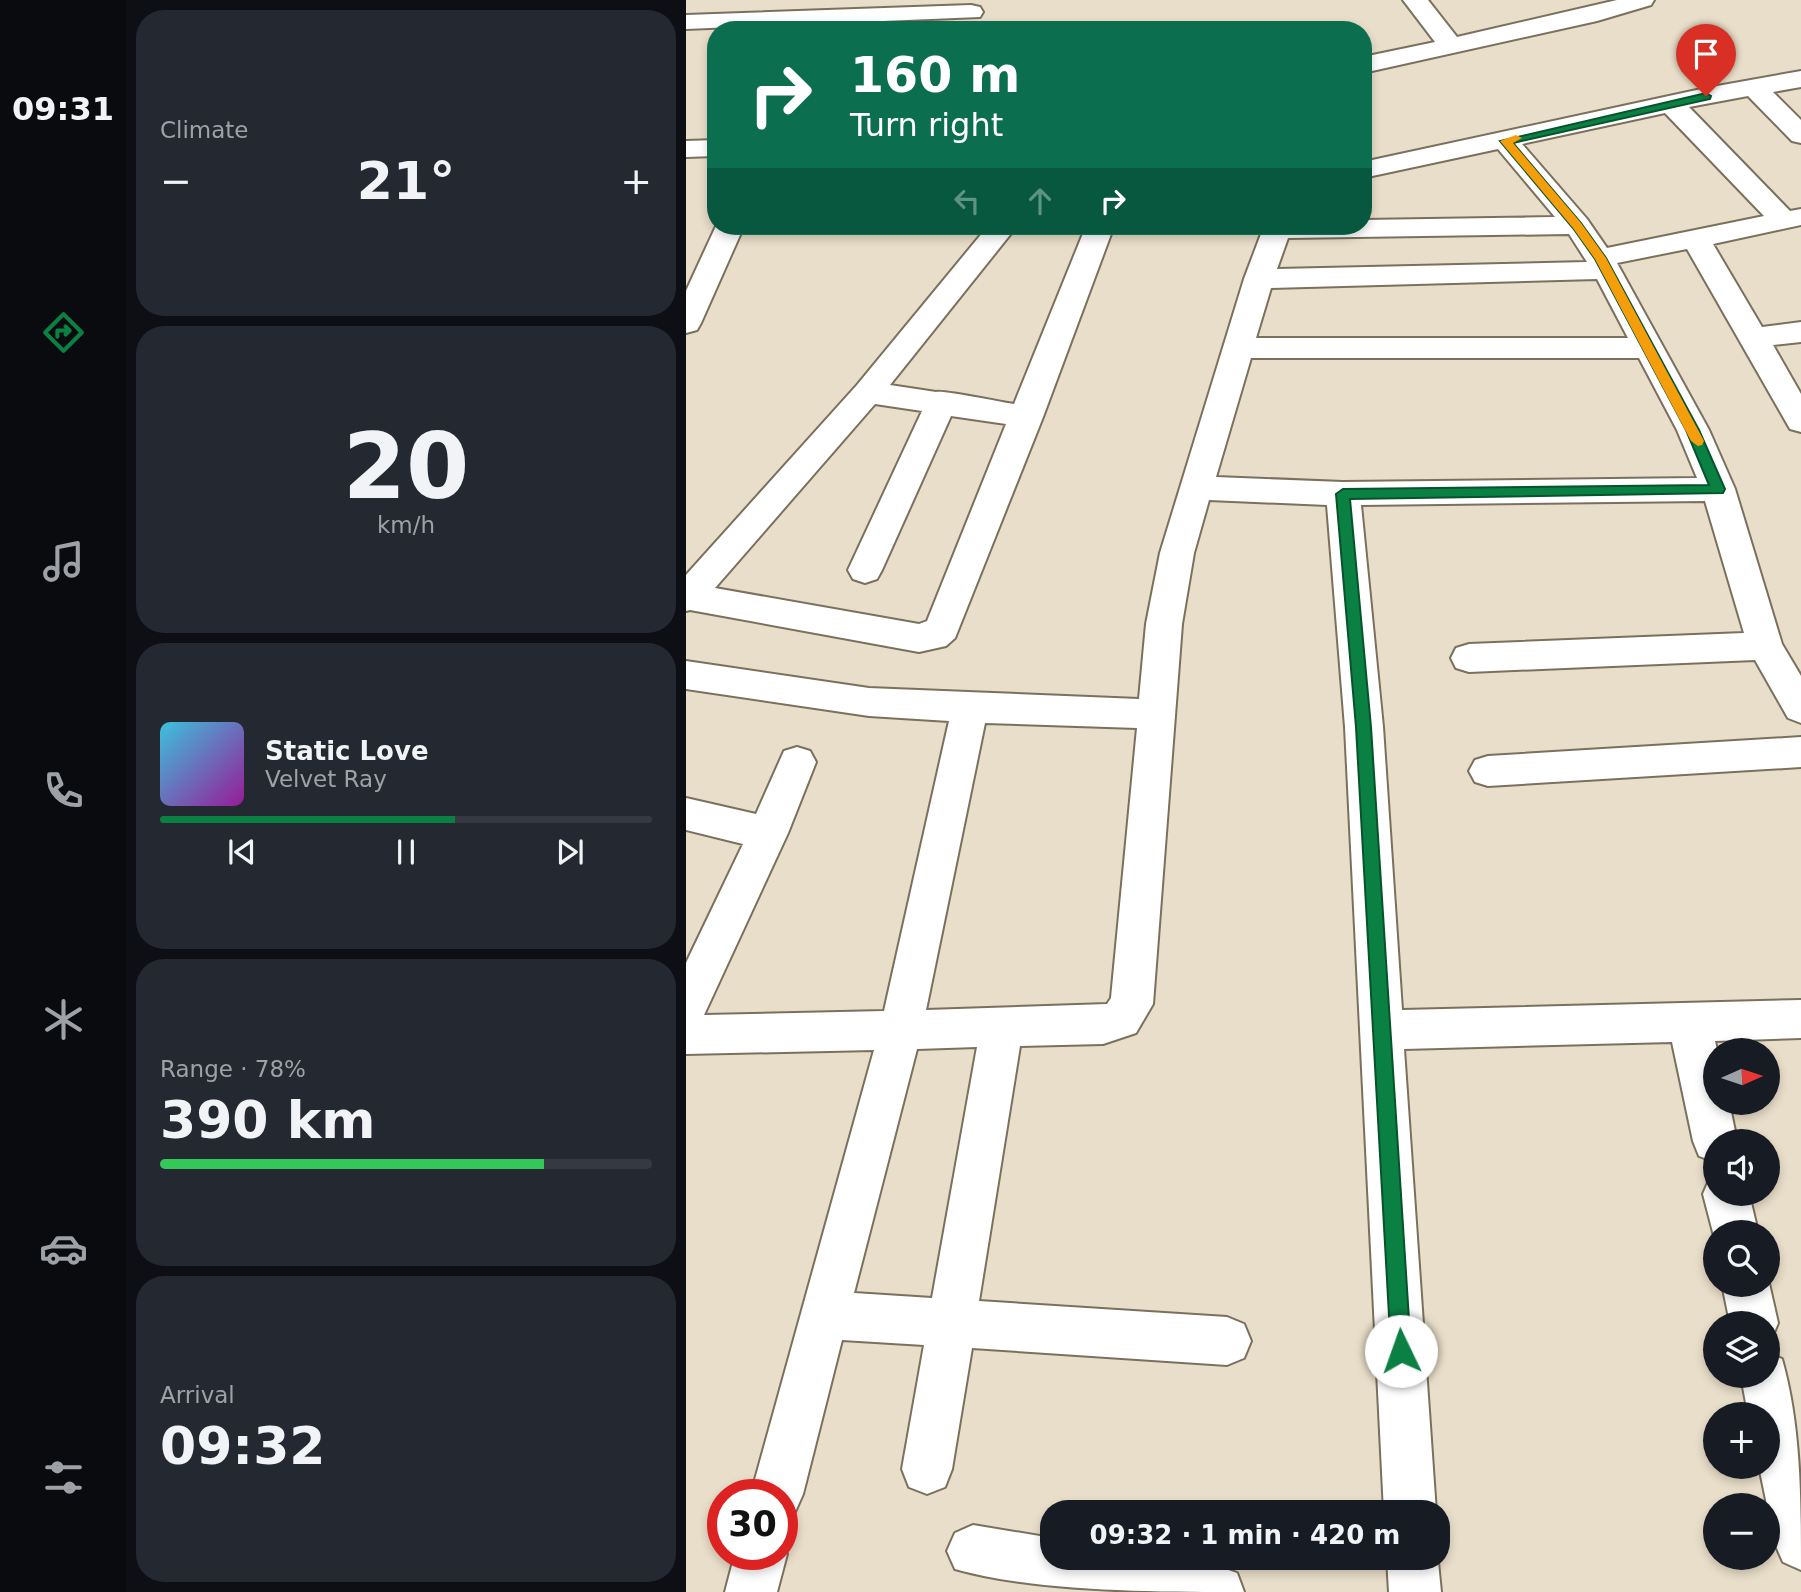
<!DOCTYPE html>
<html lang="en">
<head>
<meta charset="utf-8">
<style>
	body { margin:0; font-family:"DejaVu Sans",sans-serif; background:#242831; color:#f1f3f6; height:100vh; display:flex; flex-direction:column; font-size:26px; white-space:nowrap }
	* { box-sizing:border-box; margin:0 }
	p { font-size:23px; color:#9ea1a6 }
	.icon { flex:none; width:38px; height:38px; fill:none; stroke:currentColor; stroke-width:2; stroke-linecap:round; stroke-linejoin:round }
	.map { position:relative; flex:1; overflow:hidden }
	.drawer { display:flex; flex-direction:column; gap:10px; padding:10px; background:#0d0f14; width:560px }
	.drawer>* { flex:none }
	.hud { position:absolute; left:21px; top:21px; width:665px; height:214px; border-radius:28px; box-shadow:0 4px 10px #0003; background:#0b6e4f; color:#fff; overflow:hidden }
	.needle { width:46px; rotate:87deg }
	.fabs { position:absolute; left:1017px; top:1038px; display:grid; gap:14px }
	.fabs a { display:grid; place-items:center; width:77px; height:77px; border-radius:50%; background:#171b24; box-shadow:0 4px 10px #0003; font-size:35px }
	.speed { position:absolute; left:21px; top:1479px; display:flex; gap:14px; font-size:35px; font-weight:700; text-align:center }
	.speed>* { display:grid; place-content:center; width:91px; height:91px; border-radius:50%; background:#171b24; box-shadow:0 4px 10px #0003; line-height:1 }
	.speed .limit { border:10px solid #d22; background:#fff; color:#111 }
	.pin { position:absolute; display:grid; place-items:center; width:60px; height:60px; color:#fff; margin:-72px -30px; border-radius:50% 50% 50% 0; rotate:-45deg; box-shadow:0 0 7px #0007 }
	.pin .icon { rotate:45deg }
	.me { position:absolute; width:77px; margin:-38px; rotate:357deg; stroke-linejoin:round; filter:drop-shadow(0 0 5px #0008) }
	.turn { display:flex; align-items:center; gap:24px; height:147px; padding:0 28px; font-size:32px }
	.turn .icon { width:91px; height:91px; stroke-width:2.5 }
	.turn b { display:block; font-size:49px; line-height:60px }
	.lanes { display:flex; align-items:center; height:66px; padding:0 28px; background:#0003; justify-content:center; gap:35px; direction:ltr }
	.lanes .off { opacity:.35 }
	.big { font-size:52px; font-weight:800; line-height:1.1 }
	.drawer .widget { flex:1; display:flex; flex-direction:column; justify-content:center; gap:10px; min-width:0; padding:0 24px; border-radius:28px; background:#242831 }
	.drawer .dial { align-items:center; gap:0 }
	.dial b { font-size:91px; line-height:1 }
	.song { display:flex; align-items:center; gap:21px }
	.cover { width:84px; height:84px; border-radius:10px; background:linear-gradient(135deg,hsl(190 70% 55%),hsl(300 70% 35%)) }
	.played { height:7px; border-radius:4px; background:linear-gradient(90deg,#0b8043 60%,#363941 60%) }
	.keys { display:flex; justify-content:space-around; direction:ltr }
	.heat { display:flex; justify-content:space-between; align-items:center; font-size:38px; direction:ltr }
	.charge { height:10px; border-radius:5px; background:linear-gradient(90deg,#34c759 78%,#363941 0) }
	.trip { position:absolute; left:354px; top:1500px; width:410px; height:70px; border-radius:28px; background:#171b24; box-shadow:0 4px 10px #0003; font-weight:800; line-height:70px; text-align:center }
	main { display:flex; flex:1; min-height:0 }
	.menu { display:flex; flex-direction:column; width:126px; justify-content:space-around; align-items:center; background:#090b0e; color:#9ea1a6 }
	.menu .icon { width:49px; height:49px }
	.menu .current { color:#0b8043 }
	.menu b { font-size:32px; color:#f1f3f6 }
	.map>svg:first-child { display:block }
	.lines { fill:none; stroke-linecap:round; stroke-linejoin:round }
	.minor-casing { stroke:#7a705d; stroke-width:4 }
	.minor { fill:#fff; fill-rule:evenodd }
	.route { fill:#0b8043; stroke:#07532c; stroke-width:2 }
	.slow { fill:#f59e0b }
</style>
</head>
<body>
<main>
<nav class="menu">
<b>09:31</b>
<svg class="icon current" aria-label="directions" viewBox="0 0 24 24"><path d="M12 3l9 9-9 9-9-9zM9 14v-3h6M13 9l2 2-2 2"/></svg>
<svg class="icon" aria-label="music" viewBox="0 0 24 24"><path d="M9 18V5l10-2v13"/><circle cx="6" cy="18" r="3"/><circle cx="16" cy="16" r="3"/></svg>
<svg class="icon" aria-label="phone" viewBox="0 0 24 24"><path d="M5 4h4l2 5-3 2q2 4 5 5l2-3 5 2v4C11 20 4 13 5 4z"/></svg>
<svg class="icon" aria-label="climate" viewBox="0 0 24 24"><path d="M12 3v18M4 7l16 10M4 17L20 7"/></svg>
<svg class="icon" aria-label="car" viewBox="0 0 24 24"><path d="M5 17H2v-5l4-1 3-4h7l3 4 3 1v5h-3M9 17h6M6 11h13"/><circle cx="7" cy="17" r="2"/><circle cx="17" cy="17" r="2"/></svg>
<svg class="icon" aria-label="filters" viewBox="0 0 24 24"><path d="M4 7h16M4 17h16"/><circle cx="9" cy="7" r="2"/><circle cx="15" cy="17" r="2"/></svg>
</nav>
<section class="drawer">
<div class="widget"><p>Climate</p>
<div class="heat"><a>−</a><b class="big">21°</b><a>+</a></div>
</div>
<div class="widget dial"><b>20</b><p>km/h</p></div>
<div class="widget">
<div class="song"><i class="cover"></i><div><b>Static Love</b><p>Velvet Ray</p></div></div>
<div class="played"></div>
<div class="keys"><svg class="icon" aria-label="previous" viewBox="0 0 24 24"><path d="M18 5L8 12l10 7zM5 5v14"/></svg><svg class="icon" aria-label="pause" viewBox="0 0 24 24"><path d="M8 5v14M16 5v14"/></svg><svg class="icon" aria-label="next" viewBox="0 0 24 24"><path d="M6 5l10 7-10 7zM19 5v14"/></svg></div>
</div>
<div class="widget"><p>Range · 78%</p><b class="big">390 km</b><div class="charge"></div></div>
<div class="widget"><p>Arrival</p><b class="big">09:32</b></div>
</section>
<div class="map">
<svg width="1115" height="1592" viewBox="0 0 1115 1592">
	<rect width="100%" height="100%" fill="#e9dec9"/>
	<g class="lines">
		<g class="minor-casing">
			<path id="minor" d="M717,0H742L771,37L931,0H968L965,5L911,21L677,73V57L749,42Z
				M285,5L294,7L297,12L294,17L0,29V15Z
				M1115,71V87L1087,92L1115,120V143L1106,141L1062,96L1003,107L1104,211L1115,209V225L1027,244L1076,327L1115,322V342L1087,345L1115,394V432L1104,429L1001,249L931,263L1023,430L1049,489L1096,644L1115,676V723L1102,718L1069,660L783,672L770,668L765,658L770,648L783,644L1058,633L1019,501L675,505L697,727L716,1010L1115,1000V1038L1029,1041L1031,1050L1029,1102H1043L1051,1141H1029V1162L1013,1156L1007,1141L986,1042L718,1049L750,1512H698L659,727L641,505L523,500L508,553L496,624L467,1004L450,1033L417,1044L334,1046L293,1301L541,1317L558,1324L565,1341L558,1358L541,1365L286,1348L266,1469L259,1487L241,1494L223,1487L216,1469L238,1345L156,1340L117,1494L109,1512L96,1517V1494H65L188,1050L0,1054V963L57,844L0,830V798L70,814L98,751L111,747L124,751L130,762L102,833L18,1015L198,1011L263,721L183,716L0,689V661L183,688L453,699L460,624L474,553L558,279L578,226H677V220L869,217L812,149L677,178V162L1020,88ZM979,113L1078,216L921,248L901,219L836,144ZM883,234L901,262L591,269L602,238ZM911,279L942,338H570L585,288ZM565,358H953L991,430L1011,478L657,482L530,477ZM299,723L451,728L425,998L421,1004L240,1010ZM291,1047L246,1298L168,1293L231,1049Z
				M30,140V156L0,157V141Z
				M30,226H58L15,323L11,330L0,333V291Z
				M302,226H331L204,385L250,392C258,390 314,402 328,404L400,226H428L357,417L269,638L260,646L233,652L4,610L0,611V575L171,385ZM189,404L236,411L162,570L167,579L179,583L191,579L196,570L265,416L320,424L241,621L233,624L29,588Z
				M1115,737V767L802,786L789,782L783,771L789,760L802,756Z
				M1029,1176V1194H1063L1072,1232H1029V1240L1017,1194L1024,1178Z
				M1082,1279L1092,1323L1085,1340L1082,1341V1323H1044L1036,1284H1082Z
				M1082,1353L1096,1359C1115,1425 1115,1500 1115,1570L1097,1562L1089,1544L1073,1466H1082V1414H1062L1055,1376H1082Z
				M287,1525L366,1538V1558C427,1558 493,1550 551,1573L558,1592C471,1592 349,1592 269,1569L261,1551L269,1533Z
				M96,1542L101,1554L91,1592H39L49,1554H96Z
				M751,1552L755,1592H703L701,1558H751Z"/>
		</g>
		<use href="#minor" class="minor"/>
	</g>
	<path class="route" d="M1020,93L1025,96L1024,99L827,143L895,223L920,258L1013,430L1039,489L1037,493L664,499L685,727L725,1351L722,1358L715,1361L707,1358L705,1351L670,727L650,494L657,489L1023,485L1000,430L909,259L887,228L814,141Z"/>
	<path class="slow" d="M830,135L836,138L827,143L895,223L920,258L1018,441L1016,445L1012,446L1005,441L909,259L887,228L814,141Z"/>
</svg>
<div class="fabs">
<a><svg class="needle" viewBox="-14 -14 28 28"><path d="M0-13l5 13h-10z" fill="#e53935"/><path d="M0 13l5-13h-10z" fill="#9ea1a6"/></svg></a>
<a><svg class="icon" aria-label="sound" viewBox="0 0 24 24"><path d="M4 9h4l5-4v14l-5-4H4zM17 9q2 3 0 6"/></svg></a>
<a><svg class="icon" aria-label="search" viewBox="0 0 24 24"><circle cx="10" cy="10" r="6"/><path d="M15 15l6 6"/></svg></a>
<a><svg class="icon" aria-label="layers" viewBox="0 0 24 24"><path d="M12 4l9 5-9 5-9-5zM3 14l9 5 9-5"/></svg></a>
<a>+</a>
<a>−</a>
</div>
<div class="speed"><div class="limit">30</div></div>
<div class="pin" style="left:1020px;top:96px;background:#d93025"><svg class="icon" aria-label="arrive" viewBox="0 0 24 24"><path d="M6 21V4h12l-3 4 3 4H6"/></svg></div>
<svg class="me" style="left:715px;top:1351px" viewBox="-20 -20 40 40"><circle r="19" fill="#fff"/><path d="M0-13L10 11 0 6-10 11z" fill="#0b8043"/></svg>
<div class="trip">09:32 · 1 min · 420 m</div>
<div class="hud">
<div class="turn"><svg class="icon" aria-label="right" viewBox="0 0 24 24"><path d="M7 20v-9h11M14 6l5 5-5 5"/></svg><div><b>160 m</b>Turn right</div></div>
<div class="lanes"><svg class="icon off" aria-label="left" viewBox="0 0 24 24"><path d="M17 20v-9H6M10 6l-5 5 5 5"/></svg><svg class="icon off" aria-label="ahead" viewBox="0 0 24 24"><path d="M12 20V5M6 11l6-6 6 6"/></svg><svg class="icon" aria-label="right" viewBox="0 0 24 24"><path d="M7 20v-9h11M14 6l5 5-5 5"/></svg></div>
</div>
</div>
</main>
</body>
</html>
